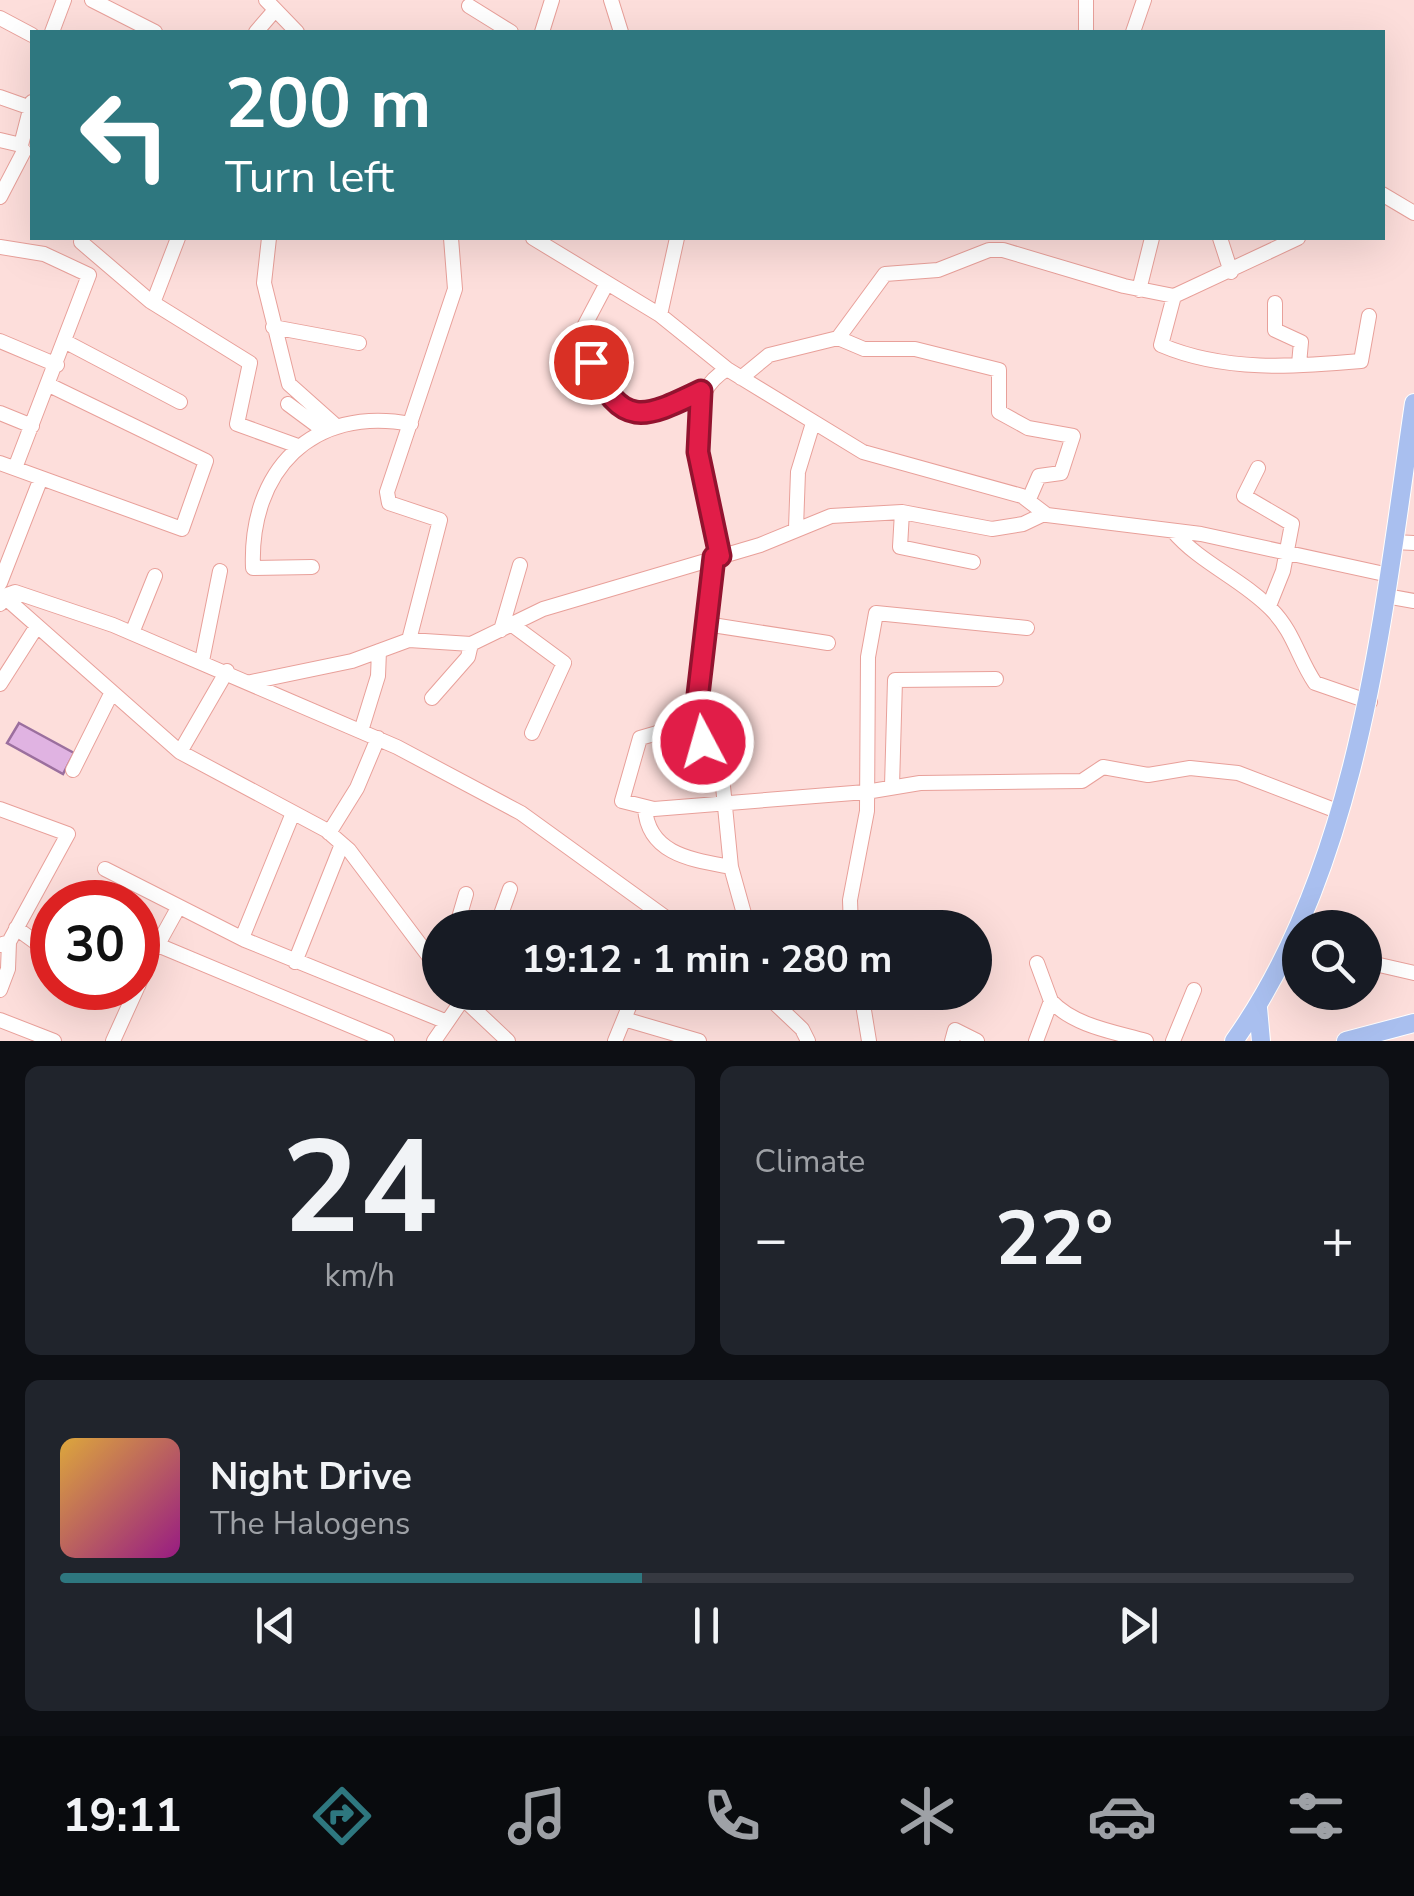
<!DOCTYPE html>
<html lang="en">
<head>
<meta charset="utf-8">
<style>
	body { margin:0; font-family:"Nunito Sans",sans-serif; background:#20242c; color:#f1f3f6; height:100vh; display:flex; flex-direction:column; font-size:38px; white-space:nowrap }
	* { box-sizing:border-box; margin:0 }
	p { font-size:32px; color:#9ea1a6 }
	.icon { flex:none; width:55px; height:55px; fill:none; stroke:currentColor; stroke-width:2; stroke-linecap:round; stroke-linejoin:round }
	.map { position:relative; height:1041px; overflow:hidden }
	.side { display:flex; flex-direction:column; gap:25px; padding:25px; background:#0d0f14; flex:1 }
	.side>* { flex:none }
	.top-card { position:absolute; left:30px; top:30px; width:1355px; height:210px; border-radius:0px; box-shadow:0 10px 40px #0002; background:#2e777f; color:#fff; overflow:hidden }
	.fabs { position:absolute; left:1282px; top:910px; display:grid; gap:20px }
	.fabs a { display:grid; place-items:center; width:100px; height:100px; border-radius:50%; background:#171b24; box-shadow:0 10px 40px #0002; font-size:50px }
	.speed { position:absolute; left:30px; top:880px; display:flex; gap:20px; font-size:50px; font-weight:700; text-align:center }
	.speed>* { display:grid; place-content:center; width:130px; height:130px; border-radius:50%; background:#171b24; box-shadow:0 10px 40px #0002; line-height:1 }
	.speed .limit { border:15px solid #d22; background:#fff; color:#111 }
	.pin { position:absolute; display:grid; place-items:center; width:85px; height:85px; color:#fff; margin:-42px; border:5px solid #fff; border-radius:50%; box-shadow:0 2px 10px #0007 }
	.me { position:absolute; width:110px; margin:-55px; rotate:354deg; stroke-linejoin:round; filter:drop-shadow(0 0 8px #0008) }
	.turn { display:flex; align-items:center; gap:35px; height:210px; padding:0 30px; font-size:45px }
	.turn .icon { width:130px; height:130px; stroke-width:2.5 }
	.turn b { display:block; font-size:70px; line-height:85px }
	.big { font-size:75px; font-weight:700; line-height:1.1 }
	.side .widget { flex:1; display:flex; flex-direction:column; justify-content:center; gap:15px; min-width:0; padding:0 35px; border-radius:15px; background:#20242c }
	.side .dial { align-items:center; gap:0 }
	.dial b { font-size:130px; line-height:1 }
	.song { display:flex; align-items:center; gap:30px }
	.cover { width:120px; height:120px; border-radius:15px; background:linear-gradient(135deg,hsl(40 70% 55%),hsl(310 70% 35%)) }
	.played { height:10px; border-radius:5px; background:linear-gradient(90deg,#2e777f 45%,#363941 45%) }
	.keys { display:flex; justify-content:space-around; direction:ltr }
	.heat { display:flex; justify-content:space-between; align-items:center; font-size:55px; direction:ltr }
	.side .tiles { flex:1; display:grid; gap:25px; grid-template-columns:1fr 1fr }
	.widget:last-child { grid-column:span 2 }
	.trip { position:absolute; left:422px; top:910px; width:570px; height:100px; border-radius:50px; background:#171b24; box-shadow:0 10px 40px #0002; font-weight:700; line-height:100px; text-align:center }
	.dock { display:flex; height:160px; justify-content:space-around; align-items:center; background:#090b0e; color:#9ea1a6 }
	.dock .icon { width:70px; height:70px }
	.dock .selected { color:#2e777f }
	.dock b { font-size:45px; color:#f1f3f6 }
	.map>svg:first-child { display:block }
	.building { fill:#e0b3e2; stroke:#9b6f9e; stroke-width:2.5 }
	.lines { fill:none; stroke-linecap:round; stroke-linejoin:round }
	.minor-casing { stroke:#e8a09a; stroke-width:16 }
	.major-casing { stroke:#fff; stroke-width:20 }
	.minor { stroke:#fff; stroke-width:14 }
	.major { stroke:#a9bfef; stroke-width:18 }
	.route-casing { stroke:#92132f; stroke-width:25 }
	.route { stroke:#e11d48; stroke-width:18 }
</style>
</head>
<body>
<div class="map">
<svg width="1414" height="1041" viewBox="0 0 1414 1041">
	<rect width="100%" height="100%" fill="#fddedb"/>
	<path class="building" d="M19,723L74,753L63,774L7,743Z"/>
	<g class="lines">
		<g class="minor-casing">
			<path id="minor" d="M92,0L155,32
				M266,0L297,32
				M611,0L621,32
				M469,6L511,32
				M0,18L32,35
				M52,32L64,0
				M256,32L275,10
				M542,32L552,0
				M1086,32V0
				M1133,32L1144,0
				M0,97L31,108
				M0,140L21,145L32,102
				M1382,194L1414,213
				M0,197L24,151
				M269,238L264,283L289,384L335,425
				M533,238L660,315L727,369L863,452L1022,496L1047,515L1201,534L1389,575
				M1220,238L1231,272
				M81,242L150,301L250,363L237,424L298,446
				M0,247L44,254L89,275L15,468
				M607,283L578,338L618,407L647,414L701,391
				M1139,290L1152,238
				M1174,296L1161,345C1224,372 1294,367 1361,361L1369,316
				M153,303L178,238
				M1275,303V330L1301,342L1299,364
				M660,315L677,238
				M273,327L359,343
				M838,338L864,349H915L999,370V412L1028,428L1073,436L1061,473L1039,476L1029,499
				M0,341L57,365
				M66,342L180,402
				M741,378L769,355L838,338L885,274L938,270L989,250H1003L1124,286L1174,296L1298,238
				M288,404L323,430
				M0,413L32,426
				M0,463L182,529L206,461L49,385
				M1258,468L1244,496L1292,524L1283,571L1269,606
				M902,512L900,547L973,562
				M796,528L798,472L813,423
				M1173,531C1200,563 1242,579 1271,609C1294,632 1298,658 1315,683L1370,702
				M1394,542L1414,543
				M720,556C716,498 664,407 727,369
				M714,557L699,682L704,745L720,756L731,867L748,928
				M312,567L253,568C249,471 312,405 411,424
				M0,583L41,478
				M0,593L180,752L326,830L349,850L440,971
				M1386,596L1414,601
				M0,604L4,596L15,592L113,625L397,747L521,813L680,928
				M511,624L564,663L532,733
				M706,624L828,643
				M501,630L520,565
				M132,633L155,576
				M409,640L440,520L389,503L387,492L455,289L451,238
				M202,661L220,571
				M251,682L352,661L409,640L471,644L543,609L760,545L831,516L902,512L992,529L1023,524L1044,514
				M0,684L37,626
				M432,698L468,657L471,644
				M702,730L671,729L640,738L622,801L654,809L866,792L920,783L1082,781L1103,767L1148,775L1190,768L1238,773L1337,811
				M361,731L378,676L379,651
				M180,752L227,671
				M73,770L111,694
				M892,786L895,680L996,679
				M645,808C648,855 694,860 731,867
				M0,809L68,834L9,942L0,945
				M329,833L357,788L378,738
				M105,869L245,940L447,1022
				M16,928L34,941L52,944
				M456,928L466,894
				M496,928L510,889
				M851,928L850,900L867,811L868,657L876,613L1027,628
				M242,938L293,813
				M157,946L178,908
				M295,962L342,844
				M1375,964L1414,973
				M138,986L153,949L160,946L387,1041
				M0,990L8,969L9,942
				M456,992L508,1041
				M763,992L802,1029L808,1041
				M861,992L869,1041
				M1051,1001C1074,1026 1115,1032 1146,1041
				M624,1019L699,1041
				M0,1020L54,1041
				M113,1041L137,988
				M434,1041L465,996
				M615,1041L635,992
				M952,1041L955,1030L977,1041
				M1036,1041L1051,1001L1037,963
				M1173,1041L1194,990"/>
		</g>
		<g class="major-casing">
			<path id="major" d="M1258,1008L1261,1041
				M1234,1041C1360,864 1383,613 1414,403
				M1346,1041L1414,1023"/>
		</g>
		<use href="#minor" class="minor"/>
		<use href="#major" class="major"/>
	</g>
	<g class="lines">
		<g class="route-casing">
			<path id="route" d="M591,362C622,429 643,419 701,391L698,452L720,556L714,557L698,695L703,742"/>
		</g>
		<use href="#route" class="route"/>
	</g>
</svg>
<div class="fabs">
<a><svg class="icon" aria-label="search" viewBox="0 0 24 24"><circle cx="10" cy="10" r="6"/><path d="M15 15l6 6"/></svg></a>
</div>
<div class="speed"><div class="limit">30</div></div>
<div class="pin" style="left:591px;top:362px;background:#d93025"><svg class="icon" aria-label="arrive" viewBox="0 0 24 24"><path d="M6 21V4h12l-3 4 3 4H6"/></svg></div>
<svg class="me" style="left:703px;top:742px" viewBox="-20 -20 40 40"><circle r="17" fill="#e11d48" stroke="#fff" stroke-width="3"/><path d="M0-11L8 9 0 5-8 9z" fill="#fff"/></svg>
<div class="trip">19:12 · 1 min · 280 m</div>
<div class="top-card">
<div class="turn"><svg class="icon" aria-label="left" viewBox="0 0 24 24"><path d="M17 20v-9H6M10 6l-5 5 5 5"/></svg><div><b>200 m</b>Turn left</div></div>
</div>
</div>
<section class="side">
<div class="tiles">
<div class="widget dial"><b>24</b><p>km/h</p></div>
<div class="widget"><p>Climate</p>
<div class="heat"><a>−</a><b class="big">22°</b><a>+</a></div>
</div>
<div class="widget">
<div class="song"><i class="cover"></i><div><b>Night Drive</b><p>The Halogens</p></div></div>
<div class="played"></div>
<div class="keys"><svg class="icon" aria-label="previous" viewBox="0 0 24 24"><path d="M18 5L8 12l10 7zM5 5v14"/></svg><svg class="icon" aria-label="pause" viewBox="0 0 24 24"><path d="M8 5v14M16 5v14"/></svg><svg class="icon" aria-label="next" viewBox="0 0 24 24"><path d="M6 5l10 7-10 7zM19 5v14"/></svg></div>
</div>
</div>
</section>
<nav class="dock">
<b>19:11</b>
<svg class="icon selected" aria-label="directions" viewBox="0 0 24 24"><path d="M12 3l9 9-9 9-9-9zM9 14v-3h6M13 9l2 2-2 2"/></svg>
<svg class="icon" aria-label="music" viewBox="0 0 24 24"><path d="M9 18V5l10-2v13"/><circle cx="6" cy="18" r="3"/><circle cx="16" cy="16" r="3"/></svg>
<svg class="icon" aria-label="phone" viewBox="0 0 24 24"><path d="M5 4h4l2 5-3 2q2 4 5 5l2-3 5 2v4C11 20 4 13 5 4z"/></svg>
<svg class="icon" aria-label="climate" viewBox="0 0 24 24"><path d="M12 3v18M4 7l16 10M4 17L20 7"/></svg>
<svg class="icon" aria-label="car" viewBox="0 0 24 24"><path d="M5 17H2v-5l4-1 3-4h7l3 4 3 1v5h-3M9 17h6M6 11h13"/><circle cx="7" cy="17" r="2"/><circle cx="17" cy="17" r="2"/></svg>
<svg class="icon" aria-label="filters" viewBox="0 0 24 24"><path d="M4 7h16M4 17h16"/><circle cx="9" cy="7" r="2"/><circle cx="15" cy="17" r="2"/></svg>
</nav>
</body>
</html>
